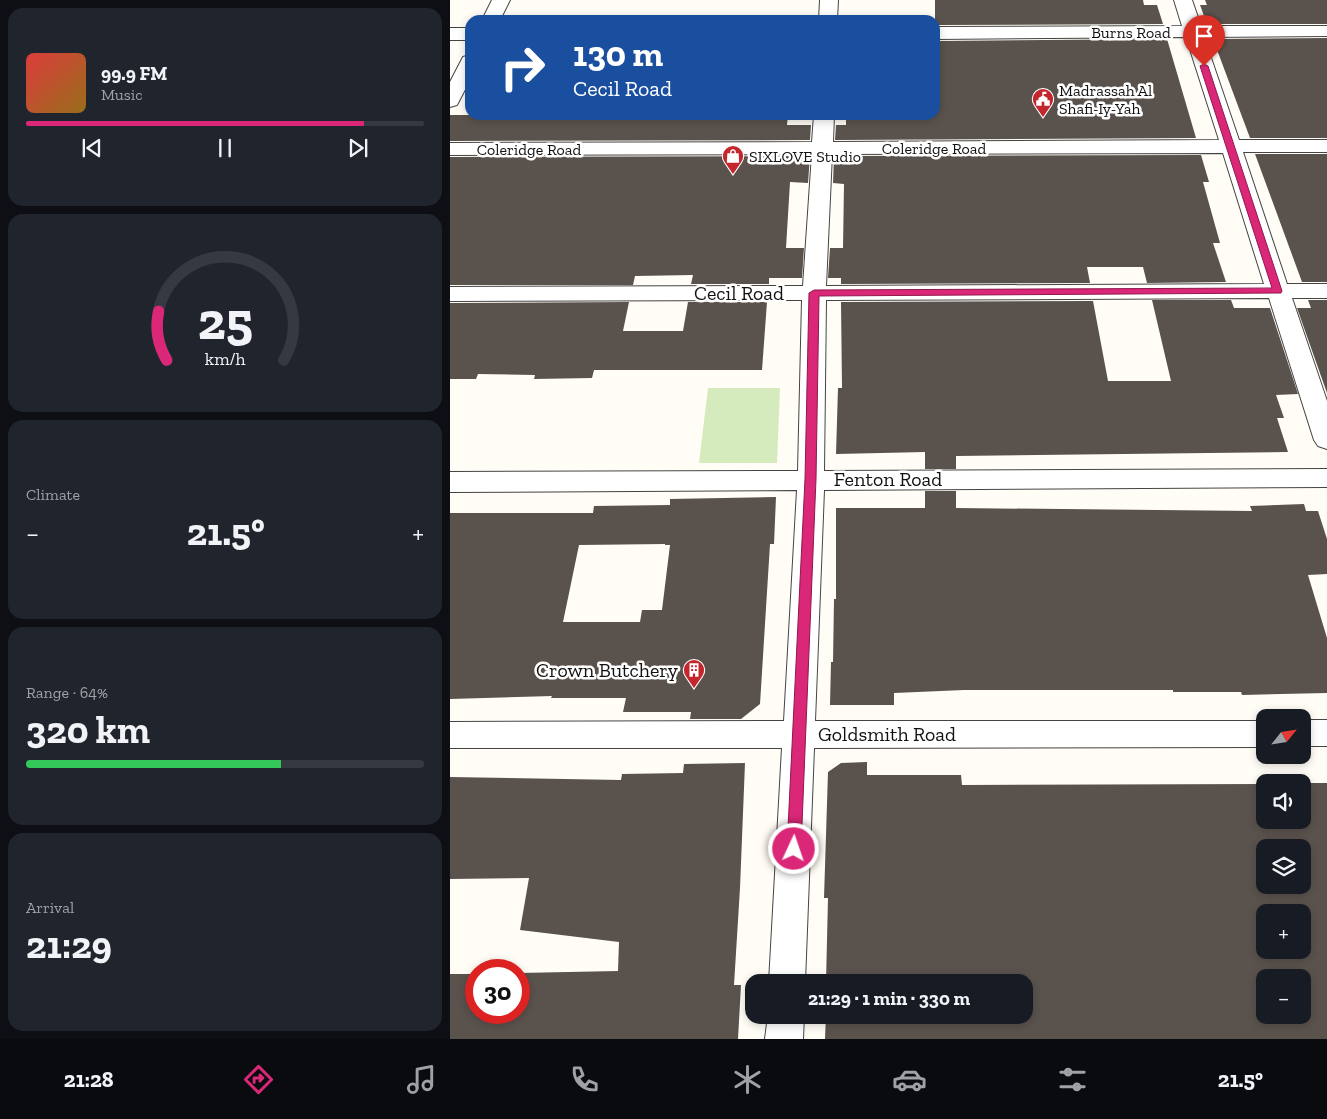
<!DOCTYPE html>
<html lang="en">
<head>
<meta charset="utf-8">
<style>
	body { margin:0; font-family:"Zilla Slab",serif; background:#20242c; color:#f1f3f6; height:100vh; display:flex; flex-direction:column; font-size:19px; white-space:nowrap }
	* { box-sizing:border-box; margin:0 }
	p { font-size:16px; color:#9ea1a6 }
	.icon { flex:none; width:28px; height:28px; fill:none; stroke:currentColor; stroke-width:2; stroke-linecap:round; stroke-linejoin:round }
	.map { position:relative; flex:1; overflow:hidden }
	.side { display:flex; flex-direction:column; gap:8px; padding:8px; background:#0d0f14; width:450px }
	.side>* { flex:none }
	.guide { position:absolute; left:15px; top:15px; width:475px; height:105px; border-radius:15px; box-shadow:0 2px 8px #0003; background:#1a4fa0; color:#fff; overflow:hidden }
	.needle { width:32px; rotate:60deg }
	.tools { position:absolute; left:806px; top:709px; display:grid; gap:10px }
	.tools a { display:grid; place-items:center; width:55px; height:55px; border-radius:10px; background:#171b24; box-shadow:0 2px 8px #0003; font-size:25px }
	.speed { position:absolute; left:15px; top:959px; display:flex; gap:10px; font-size:25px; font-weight:700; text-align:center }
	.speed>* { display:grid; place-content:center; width:65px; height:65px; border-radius:50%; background:#171b24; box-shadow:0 2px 8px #0003; line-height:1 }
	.speed .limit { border:8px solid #d22; background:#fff; color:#111 }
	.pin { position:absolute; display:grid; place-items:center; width:42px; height:42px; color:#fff; margin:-51px -21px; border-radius:50% 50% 50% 0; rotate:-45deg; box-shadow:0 0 5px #0007 }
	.pin .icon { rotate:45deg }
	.me { position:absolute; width:55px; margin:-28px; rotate:3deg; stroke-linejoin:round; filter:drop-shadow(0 0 4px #0008) }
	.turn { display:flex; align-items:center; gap:18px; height:105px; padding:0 25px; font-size:22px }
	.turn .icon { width:65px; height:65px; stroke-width:2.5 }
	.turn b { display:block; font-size:35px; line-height:42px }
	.big { font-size:38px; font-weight:700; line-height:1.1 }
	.side .card { flex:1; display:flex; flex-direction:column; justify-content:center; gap:8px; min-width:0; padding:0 18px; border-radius:15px; background:#20242c }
	.side .dial { align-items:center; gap:0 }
	.dial svg { height:130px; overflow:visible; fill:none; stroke:#363941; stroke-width:7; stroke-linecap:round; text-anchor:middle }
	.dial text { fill:#f1f3f6; stroke:none }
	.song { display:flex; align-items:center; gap:15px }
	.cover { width:60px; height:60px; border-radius:8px; background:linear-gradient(135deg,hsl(0 70% 55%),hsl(40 70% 35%)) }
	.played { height:5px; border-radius:2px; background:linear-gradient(90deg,#db2777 85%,#363941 85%) }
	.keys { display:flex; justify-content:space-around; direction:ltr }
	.heat { display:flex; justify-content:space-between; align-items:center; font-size:28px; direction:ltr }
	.charge { height:8px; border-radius:4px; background:linear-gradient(90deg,#34c759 64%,#363941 0) }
	.trip { position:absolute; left:295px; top:974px; width:288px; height:50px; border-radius:15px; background:#171b24; box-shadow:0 2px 8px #0003; font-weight:700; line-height:50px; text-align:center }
	.menu { display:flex; height:80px; justify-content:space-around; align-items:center; background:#090b0e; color:#9ea1a6 }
	.menu .icon { width:35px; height:35px }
	.menu .selected { color:#db2777 }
	.menu b { font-size:22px; color:#f1f3f6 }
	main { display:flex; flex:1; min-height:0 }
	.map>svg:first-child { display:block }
	.green { fill:#d5ebbd }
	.building { fill:#5a524d; fill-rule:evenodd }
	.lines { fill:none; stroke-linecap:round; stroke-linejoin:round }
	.minor-casing { stroke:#444; stroke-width:2 }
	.minor { fill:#fff; fill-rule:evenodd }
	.route { fill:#db2777; stroke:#8e194d }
	.labels { text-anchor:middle; stroke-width:5; stroke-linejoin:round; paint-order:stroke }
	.far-street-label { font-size:16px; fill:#111; stroke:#fff }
	.far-poi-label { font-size:16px; fill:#111; stroke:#fff; text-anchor:start }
	.street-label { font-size:20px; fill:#111; stroke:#fff }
	.poi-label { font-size:20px; fill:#111; stroke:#fff; text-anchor:end }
</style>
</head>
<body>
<main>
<section class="side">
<div class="card">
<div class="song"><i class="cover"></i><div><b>99.9 FM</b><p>Music</p></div></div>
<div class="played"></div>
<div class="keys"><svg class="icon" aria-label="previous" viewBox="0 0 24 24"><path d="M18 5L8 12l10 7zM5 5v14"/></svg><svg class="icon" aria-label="pause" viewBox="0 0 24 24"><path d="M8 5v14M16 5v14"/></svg><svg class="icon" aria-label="next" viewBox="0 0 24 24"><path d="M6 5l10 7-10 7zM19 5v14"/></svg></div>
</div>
<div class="card dial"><svg viewBox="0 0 100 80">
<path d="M14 69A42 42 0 1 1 86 69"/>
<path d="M14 69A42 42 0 0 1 9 39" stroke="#db2777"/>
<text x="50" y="56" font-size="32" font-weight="700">25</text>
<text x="50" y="72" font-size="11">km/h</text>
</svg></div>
<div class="card"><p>Climate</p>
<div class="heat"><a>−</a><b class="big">21.5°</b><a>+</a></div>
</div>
<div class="card"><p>Range · 64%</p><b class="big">320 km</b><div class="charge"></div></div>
<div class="card"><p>Arrival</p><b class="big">21:29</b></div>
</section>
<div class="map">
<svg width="877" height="1039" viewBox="0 0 877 1039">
	<rect width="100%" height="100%" fill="#fffdf5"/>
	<path class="green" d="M258,388H330L327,463H249Z"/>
	<path class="building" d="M485,0H693L694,5H707L713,24L485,25Z
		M755,0H877V24H757L750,5H757Z
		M877,38V138H800L763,39Z
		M717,39L746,138L385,140L386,125H396V115H485V41Z
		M0,115H338L337,125H361L360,140L0,141Z
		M805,154H877V282H852Z
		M751,155L759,182H753L770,243H763L776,282L697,283L693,267H637L640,283L391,284V278H378L380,248H393L394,184L383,183L384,156Z
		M360,156L358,183L340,182L336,248H354L352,278H319V284H241L243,275L185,276L183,285H0V157Z
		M702,300H781L784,308H820L848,394L826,395L834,418H827L838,452L506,456V469H475V452L386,454L388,388H392L391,302L643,301L658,381H721Z
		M858,300H877V393L847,308H861Z
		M179,302L173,331H233L238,302H317L312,370H144L142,378L84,379L85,375L28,374L26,379H0V303Z
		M475,491H506V508L802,511L800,506L854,504L856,511H868L877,539V574L858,575L877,638V693L792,695L791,692H723V690H514L444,693V705H380L381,662H383L384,599H386V508H475Z
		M326,497L324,544H320L310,704L291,719H240L241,712H173L176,698H101L102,696L0,699V513H143L144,506L220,505V499ZM215,544V545H220L212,610H192L190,622H113L129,545Z
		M417,762V775H511L512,785L815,784V820H852V783H877V1039H375L376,1015H574V982H376L378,898H374L378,772L391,763ZM815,848H852V885H815ZM815,912H852V950H815ZM815,978H852V1015H815Z
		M295,763L290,888L284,985H291L288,1039H0V974H26V1012H69V973L168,971L169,942L70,930L79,878L0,879V777L171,780L172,774L233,773L234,764Z"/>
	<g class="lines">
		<g class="minor-casing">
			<path id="minor" d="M42,0H60L50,20H32Z
				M370,0H388L387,20H369Z
				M724,0H742L751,26H877V36L754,37L789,140H877V152H793L837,284H877V298H842L877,401V449L868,446L864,440L819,298L376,300L374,471L877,469V487L374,490L365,721H815V747L364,748L355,982H319L332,748H0V722L334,721L347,490L0,492V472L348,471L352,300L0,301V287L353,286L362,154L0,155V143L362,142L364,115H384L383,142L769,140L736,37L485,39V27L732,26ZM773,153L814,284L376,286L382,154Z
				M0,28H20V40H0Z
				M20,55V80L7,105L0,107V82L13,57Z
				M852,720H877V746H852Z
				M318,1015H354L353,1039H315Z"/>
		</g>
		<use href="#minor" class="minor"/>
	</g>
	<path class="route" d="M754,64L758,66L832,291L831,293L369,296L366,479L351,849L349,853L344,855L339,853L337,849L355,479L359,293L364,290L822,288L750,66Z"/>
	<defs>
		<g id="civic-pin" transform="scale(1.125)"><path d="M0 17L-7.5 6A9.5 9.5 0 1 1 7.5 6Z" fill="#c4262e" stroke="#fff"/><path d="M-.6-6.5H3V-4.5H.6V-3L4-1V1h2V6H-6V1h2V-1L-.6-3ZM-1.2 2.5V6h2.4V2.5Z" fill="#fff"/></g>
		<g id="shop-pin" transform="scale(1.125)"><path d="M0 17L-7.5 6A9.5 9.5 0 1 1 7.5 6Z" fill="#c4262e" stroke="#fff"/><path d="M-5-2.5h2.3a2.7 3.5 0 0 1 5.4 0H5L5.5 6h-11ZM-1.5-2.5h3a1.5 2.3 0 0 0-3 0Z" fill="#fff"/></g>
		<g id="building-pin" transform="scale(1.125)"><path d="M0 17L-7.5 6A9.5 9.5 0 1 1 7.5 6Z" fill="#c4262e" stroke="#fff"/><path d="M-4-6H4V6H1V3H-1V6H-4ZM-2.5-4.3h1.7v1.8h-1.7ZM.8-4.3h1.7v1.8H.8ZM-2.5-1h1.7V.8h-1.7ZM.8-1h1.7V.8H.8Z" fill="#fff"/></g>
	</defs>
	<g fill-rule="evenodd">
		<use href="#civic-pin" x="593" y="99"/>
		<use href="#shop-pin" x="283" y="156"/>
		<use href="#building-pin" x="244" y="670"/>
	</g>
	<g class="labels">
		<g class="far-street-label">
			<text x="681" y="38">Burns Road</text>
			<text x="484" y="154">Coleridge Road</text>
			<text x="79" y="155">Coleridge Road</text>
		</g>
		<g class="far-poi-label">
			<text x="609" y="96">Madrassah Al<tspan x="609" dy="18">Shafi-Iy-Yah</tspan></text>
			<text x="299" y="162">SIXLOVE Studio</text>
		</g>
		<g class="street-label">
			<text x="289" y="300">Cecil Road</text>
			<text x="438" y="486">Fenton Road</text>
			<text x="437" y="741">Goldsmith Road</text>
		</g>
		<g class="poi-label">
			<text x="228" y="677">Crown Butchery</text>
		</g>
	</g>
</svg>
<div class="tools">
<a><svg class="needle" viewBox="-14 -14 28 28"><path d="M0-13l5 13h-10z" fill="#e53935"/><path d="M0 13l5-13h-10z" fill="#9ea1a6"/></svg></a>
<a><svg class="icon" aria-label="sound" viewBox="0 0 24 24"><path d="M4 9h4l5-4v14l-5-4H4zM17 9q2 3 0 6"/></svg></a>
<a><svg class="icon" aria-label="layers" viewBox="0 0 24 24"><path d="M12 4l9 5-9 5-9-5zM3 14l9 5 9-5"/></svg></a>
<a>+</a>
<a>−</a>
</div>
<div class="speed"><div class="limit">30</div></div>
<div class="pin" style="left:754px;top:66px;background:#d93025"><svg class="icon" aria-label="arrive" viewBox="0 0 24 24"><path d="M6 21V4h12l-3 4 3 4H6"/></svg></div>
<svg class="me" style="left:344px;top:849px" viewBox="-20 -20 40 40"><circle r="17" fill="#db2777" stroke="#fff" stroke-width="3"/><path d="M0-11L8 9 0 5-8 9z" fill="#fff"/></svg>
<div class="trip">21:29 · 1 min · 330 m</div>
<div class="guide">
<div class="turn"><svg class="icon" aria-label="right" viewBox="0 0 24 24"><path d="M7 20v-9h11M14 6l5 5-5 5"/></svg><div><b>130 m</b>Cecil Road</div></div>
</div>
</div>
</main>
<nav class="menu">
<b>21:28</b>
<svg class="icon selected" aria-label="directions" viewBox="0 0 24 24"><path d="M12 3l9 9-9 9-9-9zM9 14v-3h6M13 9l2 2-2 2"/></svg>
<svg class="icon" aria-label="music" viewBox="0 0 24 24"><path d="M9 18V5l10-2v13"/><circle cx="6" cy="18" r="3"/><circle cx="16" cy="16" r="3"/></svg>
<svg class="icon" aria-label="phone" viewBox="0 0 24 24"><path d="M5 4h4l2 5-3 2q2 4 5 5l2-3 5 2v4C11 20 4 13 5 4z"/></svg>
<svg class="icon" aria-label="climate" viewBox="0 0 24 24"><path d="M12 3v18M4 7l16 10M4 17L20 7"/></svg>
<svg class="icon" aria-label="car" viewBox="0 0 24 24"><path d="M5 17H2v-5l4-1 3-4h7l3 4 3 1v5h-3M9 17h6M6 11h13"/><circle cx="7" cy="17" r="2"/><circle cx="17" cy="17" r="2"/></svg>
<svg class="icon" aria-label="filters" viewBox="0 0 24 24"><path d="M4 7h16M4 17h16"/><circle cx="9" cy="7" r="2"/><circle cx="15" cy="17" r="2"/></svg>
<b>21.5°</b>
</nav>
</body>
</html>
